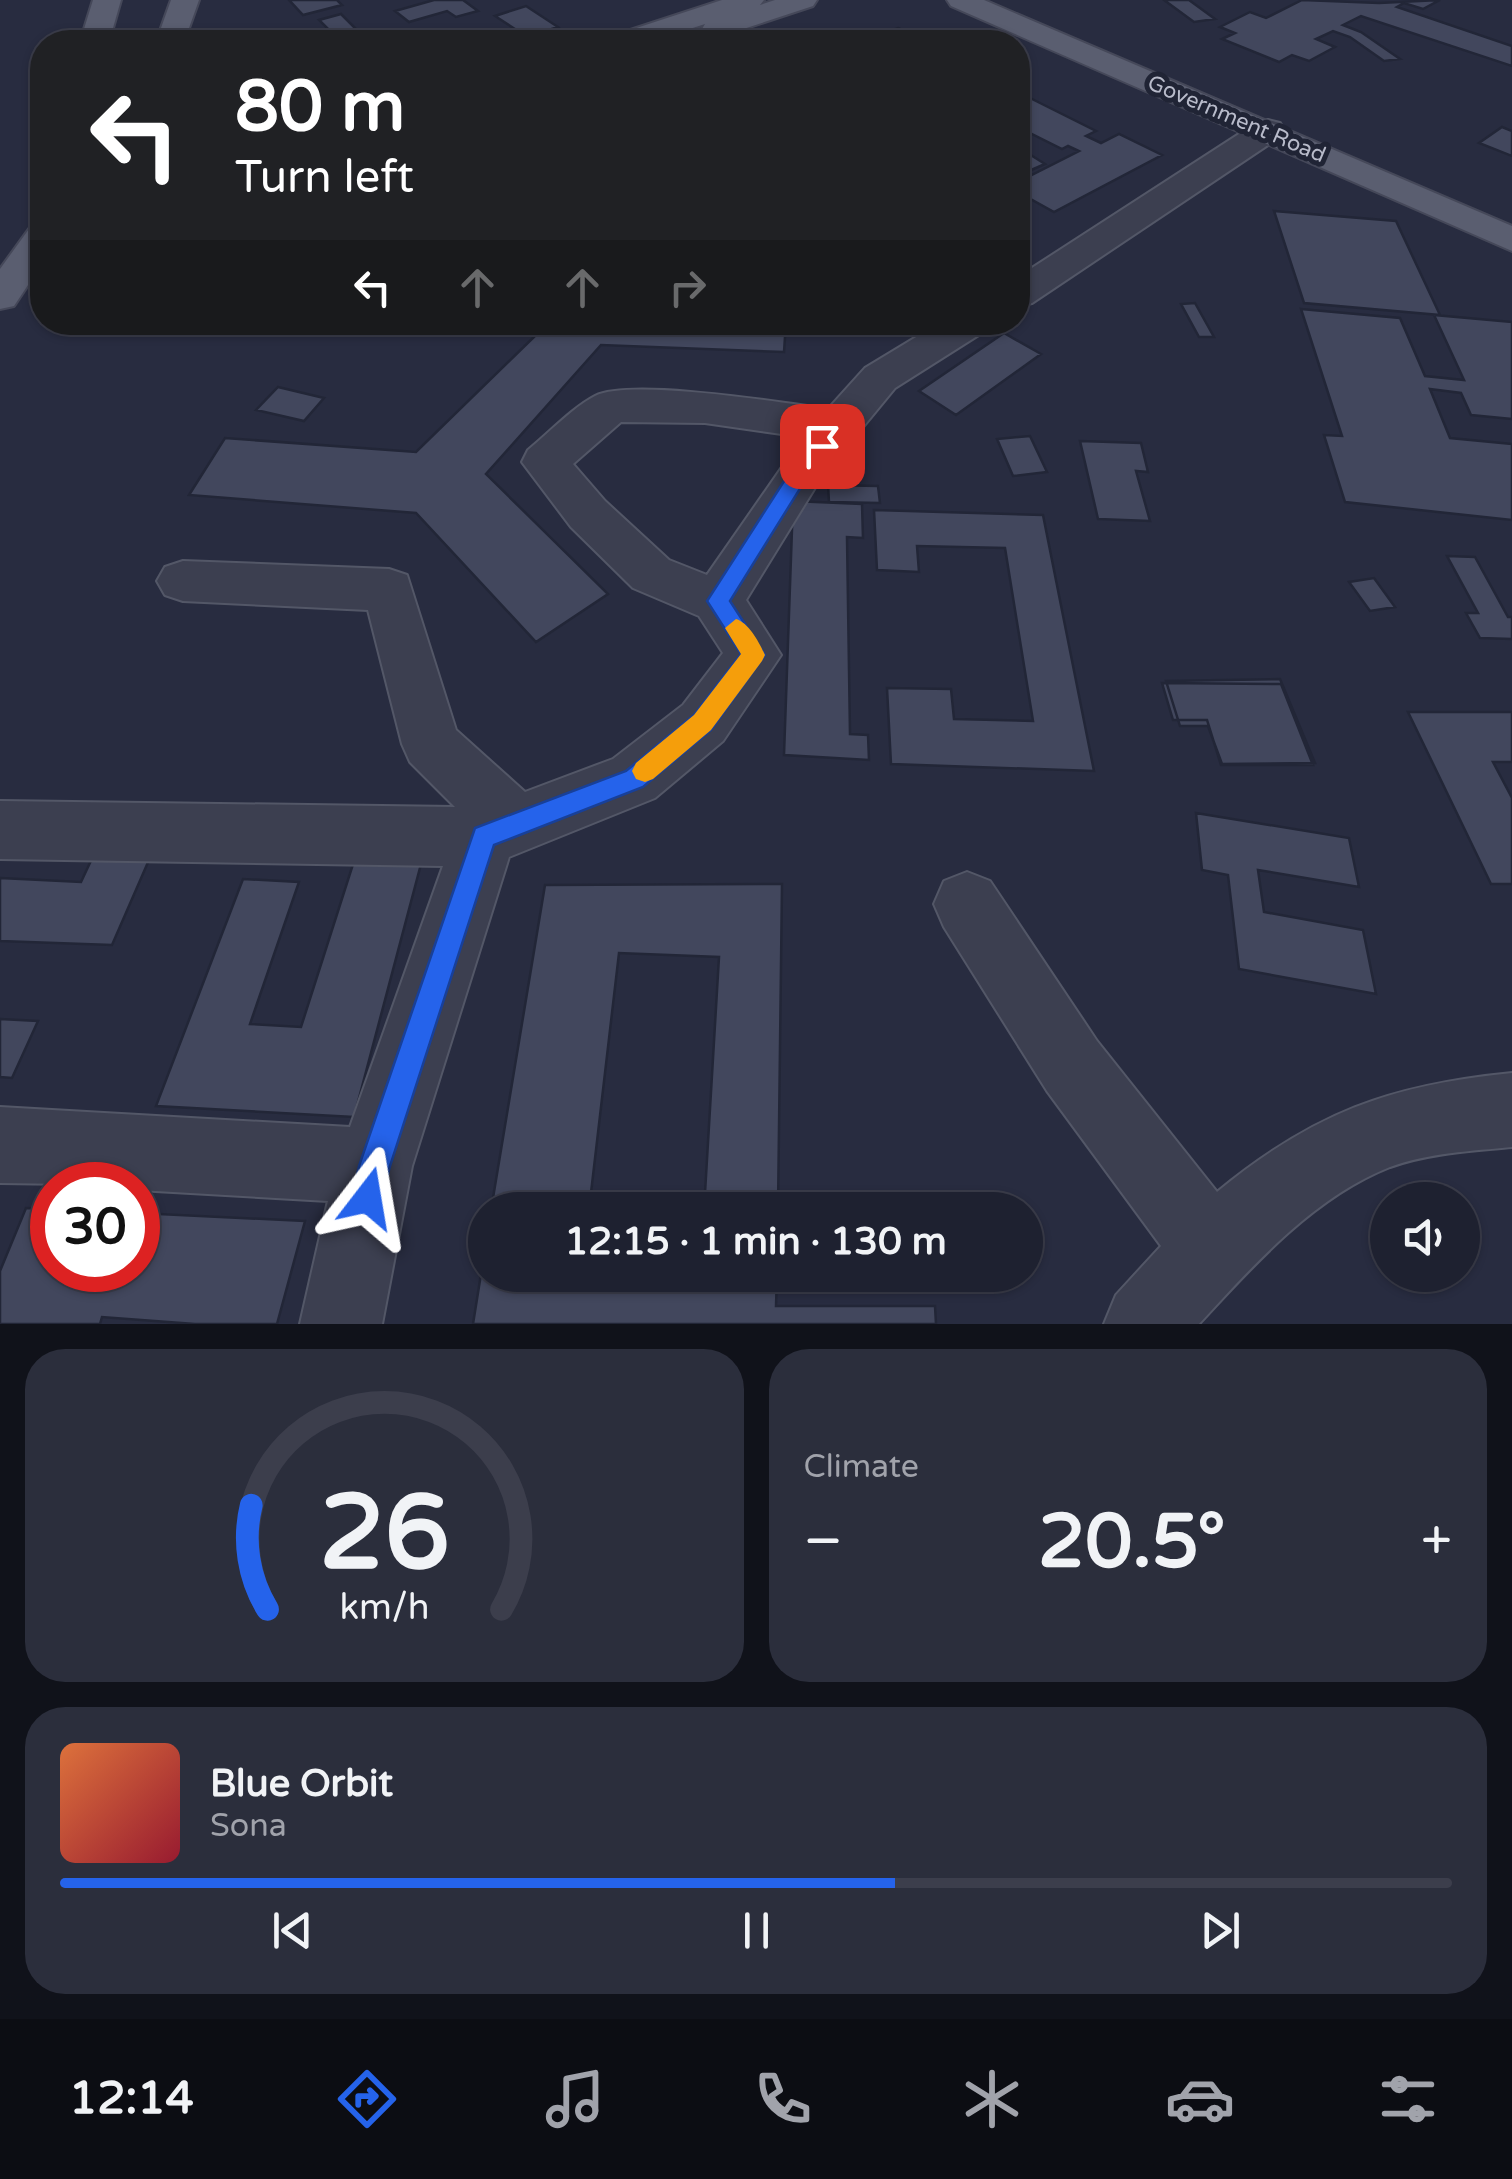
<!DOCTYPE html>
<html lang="en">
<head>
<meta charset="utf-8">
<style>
	body { margin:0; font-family:"Varela Round",sans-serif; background:#2b2e3c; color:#f1f3f6; height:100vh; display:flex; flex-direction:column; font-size:38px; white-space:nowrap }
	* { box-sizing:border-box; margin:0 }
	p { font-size:32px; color:#a1a3ab }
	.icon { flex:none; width:55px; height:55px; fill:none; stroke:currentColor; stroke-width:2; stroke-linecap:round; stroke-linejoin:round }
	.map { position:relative; height:1324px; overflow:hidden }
	.panel { display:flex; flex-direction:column; gap:25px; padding:25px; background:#10121a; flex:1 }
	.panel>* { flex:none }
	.banner { position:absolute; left:30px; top:30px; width:1000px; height:305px; border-radius:40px; box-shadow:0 2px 8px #0004,0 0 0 2px #3c3e4c; background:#202124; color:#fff; overflow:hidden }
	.buttons { position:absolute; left:1370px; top:1182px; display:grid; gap:20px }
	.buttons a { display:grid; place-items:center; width:110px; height:110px; border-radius:50%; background:#1e2130; box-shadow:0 2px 8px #0004,0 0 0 2px #3c3e4c; font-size:50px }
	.speed { position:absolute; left:30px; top:1162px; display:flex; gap:20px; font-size:50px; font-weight:700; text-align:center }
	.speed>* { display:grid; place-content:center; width:130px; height:130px; border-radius:50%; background:#1e2130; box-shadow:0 2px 8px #0004,0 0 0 2px #3c3e4c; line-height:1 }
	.speed .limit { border:15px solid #d22; background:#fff; color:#111 }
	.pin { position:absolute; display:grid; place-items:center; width:85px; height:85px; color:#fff; margin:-42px; border-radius:20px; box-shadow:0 5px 15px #0006 }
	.me { position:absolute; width:110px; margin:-55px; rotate:14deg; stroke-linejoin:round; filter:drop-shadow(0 0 8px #0008) }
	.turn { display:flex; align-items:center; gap:35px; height:210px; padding:0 40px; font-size:45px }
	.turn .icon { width:130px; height:130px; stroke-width:2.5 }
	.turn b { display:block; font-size:70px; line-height:85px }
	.lanes { display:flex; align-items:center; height:95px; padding:0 40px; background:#0003; justify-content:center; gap:50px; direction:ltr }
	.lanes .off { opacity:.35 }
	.big { font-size:75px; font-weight:700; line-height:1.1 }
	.panel .widget { flex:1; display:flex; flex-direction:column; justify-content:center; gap:15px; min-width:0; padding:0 35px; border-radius:40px; background:#2b2e3c }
	.panel .dial { align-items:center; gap:0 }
	.dial svg { height:260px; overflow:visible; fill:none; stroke:#3c3e4c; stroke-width:7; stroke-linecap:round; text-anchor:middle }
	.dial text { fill:#f1f3f6; stroke:none }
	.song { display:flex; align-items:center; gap:30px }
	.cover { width:120px; height:120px; border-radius:15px; background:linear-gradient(135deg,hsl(20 70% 55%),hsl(350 70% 35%)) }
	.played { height:10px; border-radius:5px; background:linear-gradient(90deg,#2563eb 60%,#3c3e4c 60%) }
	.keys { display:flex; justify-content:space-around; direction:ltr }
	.heat { display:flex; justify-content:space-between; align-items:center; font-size:55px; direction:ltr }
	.panel .tiles { flex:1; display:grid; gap:25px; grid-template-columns:1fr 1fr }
	.widget:last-child { grid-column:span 2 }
	.trip { position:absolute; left:468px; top:1192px; width:575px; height:100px; border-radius:50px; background:#1e2130; box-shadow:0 2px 8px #0004,0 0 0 2px #3c3e4c; font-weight:700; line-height:100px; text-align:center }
	.tab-bar { display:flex; height:160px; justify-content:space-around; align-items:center; background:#0c0d13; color:#a1a3ab }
	.tab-bar .icon { width:70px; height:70px }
	.tab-bar .on { color:#2563eb }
	.tab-bar b { font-size:45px; color:#f1f3f6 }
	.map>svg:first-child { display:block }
	.building { fill:#42475d; stroke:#222637; stroke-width:2.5 }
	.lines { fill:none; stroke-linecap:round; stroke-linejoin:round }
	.minor-casing { stroke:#535767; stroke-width:4 }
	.major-casing { stroke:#454859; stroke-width:4 }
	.minor { fill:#3c3f50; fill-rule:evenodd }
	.major { fill:#5a5e70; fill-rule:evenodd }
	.route { fill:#2563eb; stroke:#184099; stroke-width:2.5 }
	.slow { fill:#f59e0b }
	.labels { text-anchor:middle; stroke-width:10; stroke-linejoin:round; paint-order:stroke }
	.far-street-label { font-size:22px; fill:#b8bbca; stroke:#202435 }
</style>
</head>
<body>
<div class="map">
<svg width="1512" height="1324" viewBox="0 0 1512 1324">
	<rect width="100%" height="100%" fill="#282c40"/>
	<path class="building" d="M289,0H337L342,5L303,15Z
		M434,0H463L478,11L456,17L447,11L409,22L395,11Z
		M1164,0H1189L1215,19L1194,22Z
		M1302,0L1379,3L1440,0L1423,9L1404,3L1397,7L1512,46V66L1361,16L1343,25L1361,32L1400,59L1384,61L1350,37L1333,31L1316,39L1335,47L1309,61L1292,55L1279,62L1222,39L1235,33L1220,27L1250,12L1266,18Z
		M526,6L558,27L527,37L495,16Z
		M341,14L368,41L341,42L319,20Z
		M898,28L925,41L860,42Z
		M1018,92L1096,131L1086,136L1101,143L1119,134L1162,155L1054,212L1018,192V182L1079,151L1068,146L1062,149L1018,127Z
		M1502,127L1512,131V156L1479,143Z
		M1018,147L1045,164L1029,171L1018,164Z
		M1274,211L1396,221L1440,315L1304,303Z
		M1195,303L1214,337H1199L1181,304Z
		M1301,309L1400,318L1425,376L1464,380L1434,315L1512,322V419L1471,415L1461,393L1430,389L1450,438L1512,444V520L1345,502L1324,435L1342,436Z
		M522,322H786L784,352L601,345L486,474L608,594L536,642L416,513L189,495L225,438L416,452L536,335Z
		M1004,333L1041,354L956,415L919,391Z
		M278,387L324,398L304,421L256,410Z
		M1030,436L1047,472L1013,476L997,439Z
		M1080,441L1141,443L1148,472L1136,471L1150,521L1098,519Z
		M828,485L878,486L880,503L829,502Z
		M793,501L862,504L863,538L847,537L850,734L868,735L869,760L784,755Z
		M874,510L1043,515L1094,771L891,764L887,688L951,689L954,719L1033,721L1005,548L917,546L919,572L877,570Z
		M1447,556L1475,557L1508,617H1512V639L1480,638L1466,613H1478Z
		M1374,578L1395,607L1370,611L1349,582Z
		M1280,679L1315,763L1222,764L1208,726H1180L1166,681Z
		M1162,683L1281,684L1313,765H1221L1207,720H1173Z
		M1408,712H1512V762H1493L1512,798V884H1491Z
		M1196,813L1349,838L1359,887L1258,870L1264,912L1363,930L1376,994L1239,969L1228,875L1202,870Z
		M103,835L159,837L112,945L0,941V878L81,882Z
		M354,861L421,864L354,1117L156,1106L243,879L299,882L250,1024L301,1027Z
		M782,884L778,1210H704L719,957L619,953L589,1210H491L545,885Z
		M0,1019L38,1021L12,1078L0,1077Z
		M26,1208L52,1209V1270H138V1213L305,1221L277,1324H195L102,1317L100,1324H0V1271Z
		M485,1249V1275H581V1280L700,1286V1275H777L776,1306H935L936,1324H473Z"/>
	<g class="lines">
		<g class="minor-casing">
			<path id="minor" d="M1268,120L1280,123L1284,130L1280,137L1032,303L1018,306V277L1256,123Z
				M941,322H991L985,331L895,388L821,478L746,600L781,655L723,741L655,798L509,857L412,1166L382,1324H300L328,1201L138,1190V1185L0,1183V1107L350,1127L443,866L0,859V801L455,807L410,762L402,744L368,610L183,601L165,595L157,581L165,567L183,561L389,569L407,575L456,730L525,792L613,759L683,705L723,653L699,616L633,588L571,527L522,462L528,450C549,433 572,408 595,396C631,378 783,403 828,409L865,368ZM621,422L705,423L803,437L707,575L669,560L605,501L573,464Z
				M967,872L990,881L1097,1041L1217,1192C1313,1113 1390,1085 1512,1073V1147C1472,1151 1428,1153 1390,1167C1314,1197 1253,1265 1199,1324H1104L1116,1295L1161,1246L1047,1091L944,927L934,904L944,881Z"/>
		</g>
		<g class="major-casing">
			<path id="major" d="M93,0H121L109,42H80Z
				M171,0H199L184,42H156Z
				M722,0H764L760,5L775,0H817L813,6L716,38L706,35L702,29L705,24L650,42H607L612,36Z
				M947,0H984L1512,226V251L951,6Z
				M42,226V264L14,306L0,309V269L29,229Z"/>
		</g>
		<use href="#minor" class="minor"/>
		<use href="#major" class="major"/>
	</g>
	<path class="route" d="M822,439L831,446L811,471L730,601L765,655L711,730L643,787L494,845L390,1166L379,1209L368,1213L356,1209L352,1198L359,1166L475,828L626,771L694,715L741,654L707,601L797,461L815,441Z"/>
	<path class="slow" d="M736,619C749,623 759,642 765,655L762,661L711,730L653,779L645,782L636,779L632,771L636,763L694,715L741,654L725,628Z"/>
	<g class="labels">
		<g class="far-street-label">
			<text transform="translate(1237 118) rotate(23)" y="8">Government Road</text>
		</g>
	</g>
</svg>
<div class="buttons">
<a><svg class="icon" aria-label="sound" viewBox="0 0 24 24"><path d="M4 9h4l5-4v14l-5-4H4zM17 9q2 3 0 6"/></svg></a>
</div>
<div class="speed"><div class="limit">30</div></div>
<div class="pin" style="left:822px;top:446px;background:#d93025"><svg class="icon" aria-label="arrive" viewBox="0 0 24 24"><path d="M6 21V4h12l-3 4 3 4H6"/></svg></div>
<svg class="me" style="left:368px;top:1198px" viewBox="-20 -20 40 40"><path d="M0-17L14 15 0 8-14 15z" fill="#2563eb" stroke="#fff" stroke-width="4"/></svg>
<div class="trip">12:15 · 1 min · 130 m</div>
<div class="banner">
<div class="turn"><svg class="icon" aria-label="left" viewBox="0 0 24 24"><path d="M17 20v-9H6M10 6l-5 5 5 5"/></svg><div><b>80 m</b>Turn left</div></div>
<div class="lanes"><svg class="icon" aria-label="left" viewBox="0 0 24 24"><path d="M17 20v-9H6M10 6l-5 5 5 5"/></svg><svg class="icon off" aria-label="ahead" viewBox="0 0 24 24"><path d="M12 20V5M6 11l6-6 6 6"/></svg><svg class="icon off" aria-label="ahead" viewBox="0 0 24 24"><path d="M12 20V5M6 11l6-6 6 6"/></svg><svg class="icon off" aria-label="right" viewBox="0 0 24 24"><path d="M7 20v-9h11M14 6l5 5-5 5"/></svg></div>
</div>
</div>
<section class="panel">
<div class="tiles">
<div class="widget dial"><svg viewBox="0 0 100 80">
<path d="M14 69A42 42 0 1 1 86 69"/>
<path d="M14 69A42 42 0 0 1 9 37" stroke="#2563eb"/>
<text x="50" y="56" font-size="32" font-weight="700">26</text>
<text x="50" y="72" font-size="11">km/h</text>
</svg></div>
<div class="widget"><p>Climate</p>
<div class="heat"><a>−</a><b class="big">20.5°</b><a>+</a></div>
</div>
<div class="widget">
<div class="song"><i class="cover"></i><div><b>Blue Orbit</b><p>Sona</p></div></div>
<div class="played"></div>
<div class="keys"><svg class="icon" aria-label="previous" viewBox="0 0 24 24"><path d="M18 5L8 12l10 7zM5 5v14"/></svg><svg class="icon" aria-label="pause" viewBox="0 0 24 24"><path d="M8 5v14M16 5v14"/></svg><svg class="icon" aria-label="next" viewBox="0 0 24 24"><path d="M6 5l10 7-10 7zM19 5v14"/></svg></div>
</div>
</div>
</section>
<nav class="tab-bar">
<b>12:14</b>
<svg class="icon on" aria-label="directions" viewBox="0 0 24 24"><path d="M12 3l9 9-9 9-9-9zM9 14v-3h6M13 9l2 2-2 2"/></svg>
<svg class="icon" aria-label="music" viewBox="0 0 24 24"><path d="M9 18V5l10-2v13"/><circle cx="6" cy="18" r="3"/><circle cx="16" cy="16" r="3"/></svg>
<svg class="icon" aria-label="phone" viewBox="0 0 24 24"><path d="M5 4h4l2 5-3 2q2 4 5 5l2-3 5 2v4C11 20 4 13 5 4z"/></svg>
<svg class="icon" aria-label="climate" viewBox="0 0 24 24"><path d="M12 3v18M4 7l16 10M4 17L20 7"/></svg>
<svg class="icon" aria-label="car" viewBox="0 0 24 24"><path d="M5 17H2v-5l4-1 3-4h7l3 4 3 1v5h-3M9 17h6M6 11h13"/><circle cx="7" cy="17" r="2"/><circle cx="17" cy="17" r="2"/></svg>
<svg class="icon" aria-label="filters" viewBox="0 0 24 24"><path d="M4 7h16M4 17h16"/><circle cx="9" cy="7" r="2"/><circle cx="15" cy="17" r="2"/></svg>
</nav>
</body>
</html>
